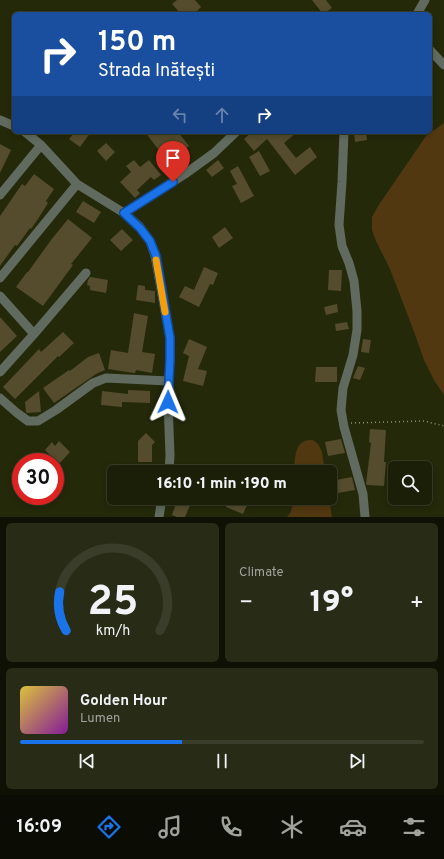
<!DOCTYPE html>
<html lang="en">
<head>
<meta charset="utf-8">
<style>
	body { margin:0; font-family:Overpass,sans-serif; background:#282c16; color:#f1f3f6; height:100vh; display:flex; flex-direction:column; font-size:15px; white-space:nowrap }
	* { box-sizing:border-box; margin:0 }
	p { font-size:13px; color:#a0a29c }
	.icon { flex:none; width:22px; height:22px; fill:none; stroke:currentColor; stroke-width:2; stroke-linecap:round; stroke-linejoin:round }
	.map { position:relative; height:517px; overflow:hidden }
	.side { display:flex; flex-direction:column; gap:6px; padding:6px; background:#0f1104; flex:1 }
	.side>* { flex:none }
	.top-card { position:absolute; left:12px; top:12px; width:420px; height:122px; border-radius:6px; box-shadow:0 2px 6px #0003,0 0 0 1px #393d29; background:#1a4fa0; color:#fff; overflow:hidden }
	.controls { position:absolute; left:388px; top:461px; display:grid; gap:8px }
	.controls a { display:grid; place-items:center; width:44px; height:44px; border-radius:6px; background:#1b1f08; box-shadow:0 2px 6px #0003,0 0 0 1px #393d29; font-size:20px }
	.speed { position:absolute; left:12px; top:453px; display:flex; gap:8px; font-size:20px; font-weight:700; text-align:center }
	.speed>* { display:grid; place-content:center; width:52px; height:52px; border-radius:50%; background:#1b1f08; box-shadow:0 2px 6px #0003,0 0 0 1px #393d29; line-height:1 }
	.speed .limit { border:6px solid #d22; background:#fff; color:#111 }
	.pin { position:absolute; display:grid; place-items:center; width:34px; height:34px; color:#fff; margin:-41px -17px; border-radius:50% 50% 50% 0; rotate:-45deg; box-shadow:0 0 4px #0007 }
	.pin .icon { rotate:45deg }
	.me { position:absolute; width:44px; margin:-22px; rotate:1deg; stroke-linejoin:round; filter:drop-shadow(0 0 3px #0008) }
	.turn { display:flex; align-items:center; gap:14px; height:84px; padding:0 20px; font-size:18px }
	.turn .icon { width:52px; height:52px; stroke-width:2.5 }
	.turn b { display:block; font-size:28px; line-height:34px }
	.lanes { display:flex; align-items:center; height:38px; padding:0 20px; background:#0003; justify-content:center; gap:20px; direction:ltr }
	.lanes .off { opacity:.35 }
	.big { font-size:30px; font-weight:800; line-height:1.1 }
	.side .tile { flex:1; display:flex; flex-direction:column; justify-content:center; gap:6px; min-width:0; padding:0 14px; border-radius:6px; background:#282c16 }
	.side .dial { align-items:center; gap:0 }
	.dial svg { height:104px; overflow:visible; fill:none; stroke:#393d29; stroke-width:7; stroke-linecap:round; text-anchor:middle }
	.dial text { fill:#f1f3f6; stroke:none }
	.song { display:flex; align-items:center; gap:12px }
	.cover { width:48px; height:48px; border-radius:6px; background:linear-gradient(135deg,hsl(50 70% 55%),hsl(290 70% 35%)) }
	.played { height:4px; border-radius:2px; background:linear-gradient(90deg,#1a73e8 40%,#393d29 40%) }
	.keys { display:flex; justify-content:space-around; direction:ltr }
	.heat { display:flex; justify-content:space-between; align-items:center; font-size:22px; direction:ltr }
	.side .tiles { flex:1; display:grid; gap:6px; grid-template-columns:1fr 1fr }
	.tile:last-child { grid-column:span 2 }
	.trip { position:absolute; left:107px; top:465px; width:230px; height:40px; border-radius:6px; background:#1b1f08; box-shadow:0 2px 6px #0003,0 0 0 1px #393d29; font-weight:800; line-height:40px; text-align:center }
	.tab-bar { display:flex; height:64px; justify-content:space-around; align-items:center; background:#0b0c03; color:#a0a29c }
	.tab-bar .icon { width:28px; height:28px }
	.tab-bar .current { color:#1a73e8 }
	.tab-bar b { font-size:18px; color:#f1f3f6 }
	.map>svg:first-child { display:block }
	.green { fill:#523810 }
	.building { fill:#544c2c }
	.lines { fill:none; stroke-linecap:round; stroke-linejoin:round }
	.path { stroke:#8d9279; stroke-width:1.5; stroke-dasharray:1 3; stroke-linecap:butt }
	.minor { stroke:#606a5e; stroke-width:9 }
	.route-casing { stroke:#114b97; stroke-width:10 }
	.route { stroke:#1a73e8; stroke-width:7 }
	.slow { stroke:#f59e0b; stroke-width:7 }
</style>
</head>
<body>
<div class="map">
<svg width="444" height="517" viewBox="0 0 444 517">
	<rect width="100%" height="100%" fill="#24290a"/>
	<path class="green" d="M444,123V395L434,380L424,360L413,329L390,269L376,241L372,230V217L378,206L426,136Z
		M313,440L318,444L322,452L325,472H294C295,463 294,447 303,442C306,440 310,440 313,440Z
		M293,498H329L332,517H287C292,513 293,504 293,498Z"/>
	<path class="building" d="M177,0H195L201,7L194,14H181L172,4Z
		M312,0H326L332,8L323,14Z
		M75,132H91L80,147L69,139Z
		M145,132H178L189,146L176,156L169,146L161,153Z
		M252,132H297L284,143L296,158L310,147L317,157L295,175L267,139L254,151L244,139Z
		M354,132H366L367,140L355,142Z
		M106,143L115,152L106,161L97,151Z
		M0,144L11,150L0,173Z
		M259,151L270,171L260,176L249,157Z
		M134,160L140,167L149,160L161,175L154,180L151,177L137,190L140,193L135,198L120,182L131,172L126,166Z
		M218,160L224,168L212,177L206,170Z
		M238,166L254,196L241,203L232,186L237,184L230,171Z
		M34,174L54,189L46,201L48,203L38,219L31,229L30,228L17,246L15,245L0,266V216L22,184L25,186Z
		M83,201L101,212L94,223L76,212Z
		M68,219L92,238L71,264L73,265L43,306L16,287L27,272H28L51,240Z
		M225,227L233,238L219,248L212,237Z
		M122,229L133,240L121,251L110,240Z
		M204,267L218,273L213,285L210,284L199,307L179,297L185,286L194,290Z
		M329,270H342L341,291L328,290Z
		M90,277L108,280L106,293L90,290V286L87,285L88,280Z
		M138,285L145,286V290L155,291V303L136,300Z
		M337,304L338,312L326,315L324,307Z
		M134,313L148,316L142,352L155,354L152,373L136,370L135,373H134L108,369L111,350L128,353Z
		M0,317L17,336L0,352Z
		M347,322L349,329L336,331L335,324Z
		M63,332L74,343L59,357L58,356L15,399L3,387L39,349L41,352Z
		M189,339L207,347L198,369L207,371L203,386L183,381L189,356L183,353Z
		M363,339L371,340L369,353L361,352Z
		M99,353L105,370L96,374L54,403L43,388L69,370L70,371L88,357Z
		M358,366L365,368L360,380L353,378Z
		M316,367H337V382H315Z
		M128,390L150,391V403L122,402V407L101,405L102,391L128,394Z
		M39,391L41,412L27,413L26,412L25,402Z
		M370,429L386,430L384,462H386L384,486L367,485L366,484L371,443L369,442Z
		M146,433L155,442L152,445V462H138V441Z
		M341,439L345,453L328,456L325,442Z
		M59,441L70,452L59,464L45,450L52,442L55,446Z
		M352,477L355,490L338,493L336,480Z
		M178,498H193L185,517H177L172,515Z
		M230,498L247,505L243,514L226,507Z"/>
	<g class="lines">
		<path class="path" d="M351,423L424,421L444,426"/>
		<path class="minor" d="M417,14L425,0
			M430,50L444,65
			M0,120L14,126
			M25,132L41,145L77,184L124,213L140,227L150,241L155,256L170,338V358L168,402L170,455L169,472
			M344,132L342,182L339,225L342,246L349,263L354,281L357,311V330L353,355L343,388L341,410L344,427L363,494L365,517
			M0,195L41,145
			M124,213L185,174L214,153L236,132
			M0,278L77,184
			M0,296L34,334
			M0,372L34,334L86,273
			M0,398L17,413L28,421H38L56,410L93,383L106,378L168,381
			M159,517L162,498"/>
	</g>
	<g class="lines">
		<g class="route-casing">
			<path id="route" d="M168,402L170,358V338L156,256L150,241L140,228L124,213L173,182"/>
		</g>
		<use href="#route" class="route"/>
		<path class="slow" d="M156,260L165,312"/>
	</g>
</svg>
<div class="controls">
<a><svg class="icon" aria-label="search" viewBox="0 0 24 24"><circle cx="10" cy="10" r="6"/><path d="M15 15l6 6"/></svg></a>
</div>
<div class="speed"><div class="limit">30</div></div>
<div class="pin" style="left:173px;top:182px;background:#d93025"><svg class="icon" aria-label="arrive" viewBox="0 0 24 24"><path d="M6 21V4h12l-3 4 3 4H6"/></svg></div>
<svg class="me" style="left:168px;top:402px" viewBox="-20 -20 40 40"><path d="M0-17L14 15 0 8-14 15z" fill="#1a73e8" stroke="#fff" stroke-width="4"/></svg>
<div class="trip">16:10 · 1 min · 190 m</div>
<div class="top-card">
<div class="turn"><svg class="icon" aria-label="right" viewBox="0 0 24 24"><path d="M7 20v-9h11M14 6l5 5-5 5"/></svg><div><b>150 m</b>Strada Inătești</div></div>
<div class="lanes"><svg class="icon off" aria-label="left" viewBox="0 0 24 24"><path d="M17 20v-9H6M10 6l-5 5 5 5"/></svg><svg class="icon off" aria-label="ahead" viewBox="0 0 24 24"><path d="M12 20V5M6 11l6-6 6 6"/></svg><svg class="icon" aria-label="right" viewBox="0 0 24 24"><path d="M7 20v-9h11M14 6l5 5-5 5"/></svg></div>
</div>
</div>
<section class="side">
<div class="tiles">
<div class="tile dial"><svg viewBox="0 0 100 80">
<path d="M14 69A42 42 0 1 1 86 69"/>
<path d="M14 69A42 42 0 0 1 9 39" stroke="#1a73e8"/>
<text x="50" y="56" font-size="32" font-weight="700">25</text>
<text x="50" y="72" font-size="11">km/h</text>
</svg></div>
<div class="tile"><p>Climate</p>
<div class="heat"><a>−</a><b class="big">19°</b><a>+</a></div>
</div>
<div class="tile">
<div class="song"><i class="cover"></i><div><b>Golden Hour</b><p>Lumen</p></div></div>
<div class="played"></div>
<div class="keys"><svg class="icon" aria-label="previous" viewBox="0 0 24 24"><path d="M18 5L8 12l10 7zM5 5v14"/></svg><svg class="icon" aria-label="pause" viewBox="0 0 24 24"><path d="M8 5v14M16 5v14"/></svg><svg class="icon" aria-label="next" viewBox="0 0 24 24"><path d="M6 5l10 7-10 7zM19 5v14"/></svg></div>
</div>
</div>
</section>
<nav class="tab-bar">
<b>16:09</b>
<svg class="icon current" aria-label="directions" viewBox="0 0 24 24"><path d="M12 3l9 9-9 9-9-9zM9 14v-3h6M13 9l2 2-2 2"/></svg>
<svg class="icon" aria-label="music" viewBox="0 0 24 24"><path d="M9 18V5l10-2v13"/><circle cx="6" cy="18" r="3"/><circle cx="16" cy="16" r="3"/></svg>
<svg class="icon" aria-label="phone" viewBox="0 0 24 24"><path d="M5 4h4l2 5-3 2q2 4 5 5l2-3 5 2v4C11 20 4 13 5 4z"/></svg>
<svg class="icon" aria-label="climate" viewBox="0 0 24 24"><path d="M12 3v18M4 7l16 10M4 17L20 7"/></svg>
<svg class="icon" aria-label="car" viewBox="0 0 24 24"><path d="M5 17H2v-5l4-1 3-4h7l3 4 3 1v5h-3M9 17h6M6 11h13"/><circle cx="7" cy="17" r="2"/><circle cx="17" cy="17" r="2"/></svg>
<svg class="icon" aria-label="filters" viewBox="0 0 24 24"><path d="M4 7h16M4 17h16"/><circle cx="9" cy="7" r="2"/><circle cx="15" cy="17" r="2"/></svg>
</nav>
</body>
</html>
